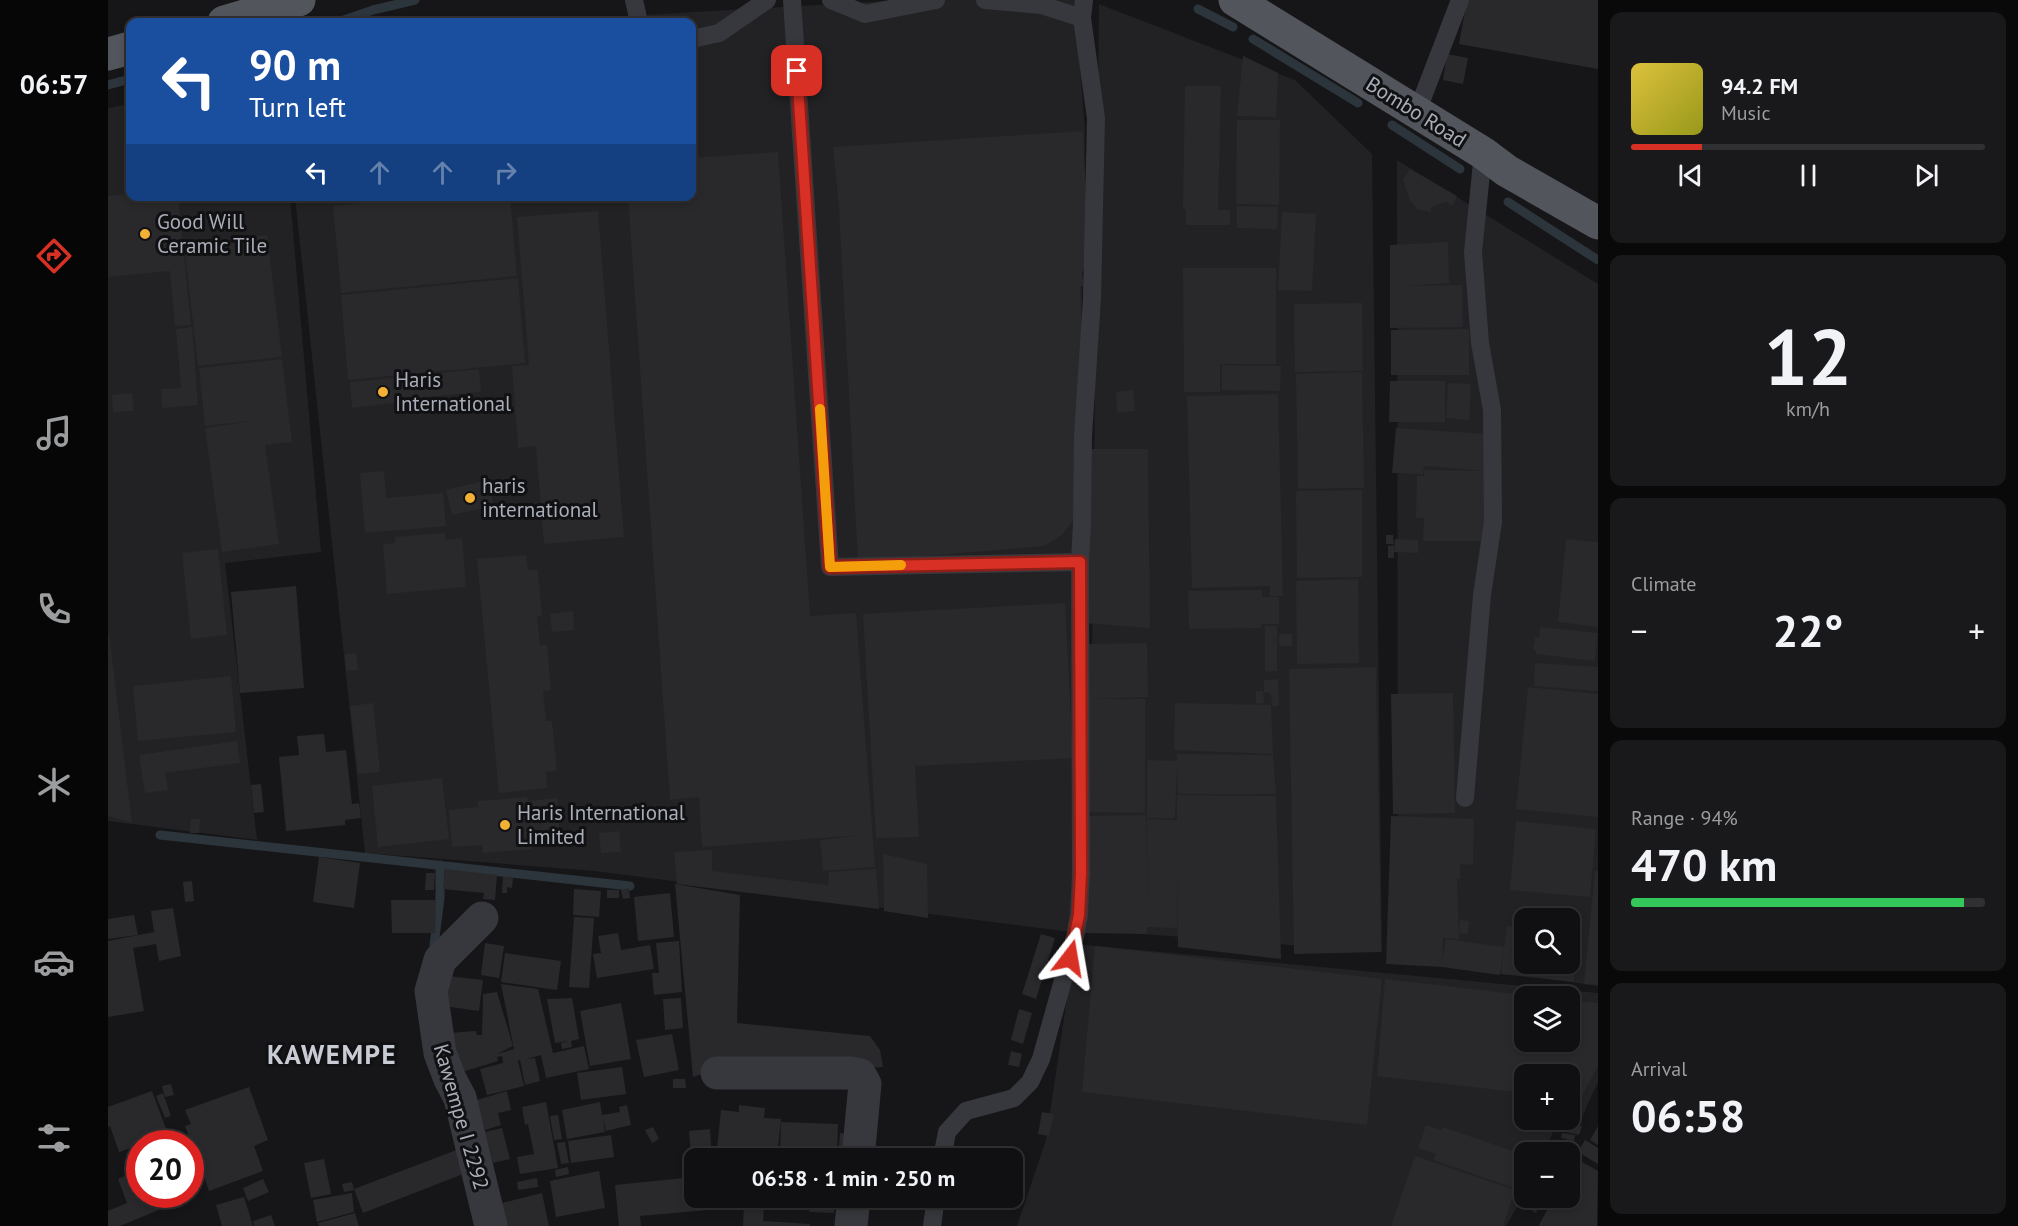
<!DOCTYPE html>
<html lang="en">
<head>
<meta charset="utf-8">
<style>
	body { margin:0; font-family:"PT Sans",sans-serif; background:#19191b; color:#f1f3f6; height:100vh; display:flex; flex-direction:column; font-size:22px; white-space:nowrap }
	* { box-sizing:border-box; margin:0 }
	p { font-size:20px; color:#9c9d9f }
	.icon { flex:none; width:33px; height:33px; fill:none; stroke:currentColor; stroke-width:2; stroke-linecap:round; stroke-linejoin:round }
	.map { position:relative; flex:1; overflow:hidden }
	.panel { display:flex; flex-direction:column; gap:12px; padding:12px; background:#09090a; width:420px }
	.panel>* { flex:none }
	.banner { position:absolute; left:18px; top:18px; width:570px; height:183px; border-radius:12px; box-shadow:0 3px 9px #0003,0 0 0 2px #303032; background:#1a4fa0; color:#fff; overflow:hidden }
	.controls { position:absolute; left:1406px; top:908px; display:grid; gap:12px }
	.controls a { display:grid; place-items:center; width:66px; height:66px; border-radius:12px; background:#101012; box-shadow:0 3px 9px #0003,0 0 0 2px #303032; font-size:30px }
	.speed { position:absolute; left:18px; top:1130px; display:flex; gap:12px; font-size:30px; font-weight:700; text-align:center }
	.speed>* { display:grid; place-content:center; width:78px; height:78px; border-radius:50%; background:#101012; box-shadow:0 3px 9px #0003,0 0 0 2px #303032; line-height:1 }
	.speed .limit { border:9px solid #d22; background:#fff; color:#111 }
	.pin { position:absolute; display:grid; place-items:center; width:51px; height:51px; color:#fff; margin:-26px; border-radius:12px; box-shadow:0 3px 9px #0006 }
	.me { position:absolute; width:66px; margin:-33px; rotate:14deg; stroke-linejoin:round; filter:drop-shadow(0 0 4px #0008) }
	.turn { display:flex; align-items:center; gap:21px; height:126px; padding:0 24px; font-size:27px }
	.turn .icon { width:78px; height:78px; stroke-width:2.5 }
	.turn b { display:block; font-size:42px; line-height:51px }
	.lanes { display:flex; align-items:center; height:57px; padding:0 24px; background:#0003; justify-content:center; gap:30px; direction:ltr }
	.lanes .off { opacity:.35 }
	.big { font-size:45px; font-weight:700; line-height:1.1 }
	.panel .tile { flex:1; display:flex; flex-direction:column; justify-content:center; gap:9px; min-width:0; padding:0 21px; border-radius:12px; background:#19191b }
	.panel .dial { align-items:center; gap:0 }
	.dial b { font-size:78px; line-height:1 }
	.song { display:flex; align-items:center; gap:18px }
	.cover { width:72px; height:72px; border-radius:9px; background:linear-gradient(135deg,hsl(50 70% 55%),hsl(60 70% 35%)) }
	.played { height:6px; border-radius:3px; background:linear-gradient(90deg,#d93025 20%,#303032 20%) }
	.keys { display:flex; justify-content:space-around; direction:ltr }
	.heat { display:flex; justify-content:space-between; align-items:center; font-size:33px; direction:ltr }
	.charge { height:9px; border-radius:4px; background:linear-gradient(90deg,#34c759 94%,#303032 0) }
	.trip { position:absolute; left:576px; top:1148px; width:339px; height:60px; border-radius:12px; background:#101012; box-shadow:0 3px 9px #0003,0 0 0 2px #303032; font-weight:700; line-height:60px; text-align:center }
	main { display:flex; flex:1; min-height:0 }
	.menu { display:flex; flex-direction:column; width:108px; justify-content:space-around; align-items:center; background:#060607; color:#9c9d9f }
	.menu .icon { width:42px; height:42px }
	.menu .on { color:#d93025 }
	.menu b { font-size:27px; color:#f1f3f6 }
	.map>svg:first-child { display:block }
	.built { fill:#222225; fill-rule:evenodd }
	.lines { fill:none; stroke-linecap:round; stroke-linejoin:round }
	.stream { stroke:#2c353c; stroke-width:9 }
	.building { fill:#29292c }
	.service { stroke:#37383d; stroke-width:18 }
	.minor { stroke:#37383d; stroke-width:33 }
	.primary { stroke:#53555c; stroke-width:33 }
	.route-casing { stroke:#8d1f18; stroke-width:15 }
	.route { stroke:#d93025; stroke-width:10 }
	.slow { stroke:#f59e0b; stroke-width:10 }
	.poi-dot { fill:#f2b134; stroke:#111113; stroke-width:2 }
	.labels { text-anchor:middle; stroke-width:6; stroke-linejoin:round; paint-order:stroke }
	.street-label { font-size:21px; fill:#a8adb8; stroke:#111113 }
	.poi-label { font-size:21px; fill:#a8adb8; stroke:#111113; text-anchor:start }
	.district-label { font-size:27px; font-weight:bold; letter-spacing:1.5px; fill:#c9ccd4; stroke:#111113 }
</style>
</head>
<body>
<main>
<nav class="menu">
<b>06:57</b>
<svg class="icon on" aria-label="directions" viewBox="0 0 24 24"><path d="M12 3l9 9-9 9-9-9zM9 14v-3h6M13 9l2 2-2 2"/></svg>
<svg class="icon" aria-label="music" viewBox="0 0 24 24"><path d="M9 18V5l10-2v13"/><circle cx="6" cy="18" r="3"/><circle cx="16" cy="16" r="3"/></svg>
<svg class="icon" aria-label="phone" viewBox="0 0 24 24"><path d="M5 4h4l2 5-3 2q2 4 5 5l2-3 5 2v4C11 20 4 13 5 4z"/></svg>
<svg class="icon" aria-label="climate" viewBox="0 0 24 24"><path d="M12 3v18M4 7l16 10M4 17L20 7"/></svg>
<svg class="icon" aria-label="car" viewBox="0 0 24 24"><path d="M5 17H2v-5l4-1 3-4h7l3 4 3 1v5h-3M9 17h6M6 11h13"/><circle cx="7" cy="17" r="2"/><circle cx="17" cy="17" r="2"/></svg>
<svg class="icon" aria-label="filters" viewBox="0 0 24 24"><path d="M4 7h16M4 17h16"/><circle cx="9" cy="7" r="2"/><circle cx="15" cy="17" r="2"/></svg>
</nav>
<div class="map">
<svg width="1490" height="1226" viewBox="0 0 1490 1226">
	<rect width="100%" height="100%" fill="#161618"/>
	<path class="built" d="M796,0H967L977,131L963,932L487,871L257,853L187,197L584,196V22H414Z
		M991,4L1187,80L1264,154L1274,952L981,930Z
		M22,104V196L182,197L213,552L117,563L149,840L0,821V108Z
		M1289,160L1490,284V986L1290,957ZM1416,918H1461V963H1416Z
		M967,944L1490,993V1082L1472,1121L1460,1119L1461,1074H1416V1119H1451L1436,1152H1416V1195L1398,1226H909L938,1140ZM1416,996H1461V1041H1416Z"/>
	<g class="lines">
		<path class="stream" d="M1090,9L1125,27
			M230,22L265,10L307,0
			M1145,39L1250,103
			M0,85L22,79
			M1284,125L1352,169
			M1400,202L1490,260
			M52,835L522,886
			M325,953L332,898V865"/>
	</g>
	<path class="building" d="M1359,0H1490V69L1351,44Z
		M376,17L377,22H361Z
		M1339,54L1360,58L1355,84L1335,80Z
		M1135,56L1170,73L1168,117L1129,116Z
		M1077,86H1113L1110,210H1122V225H1078V209H1075Z
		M1129,120H1172L1171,205L1128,204Z
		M975,131L981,260L974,273L976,286H972L974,337L969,515L954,535L936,546L750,562L731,208L725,147Z
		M670,152L702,616L748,613L767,867L715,871L712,840L753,835L594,847L591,797L562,800L520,196H584V158Z
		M1302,169L1349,196L1344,206L1338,202L1323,207V212L1309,209L1302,200L1295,180Z
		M22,194V196H70L83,325L67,326L62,271L0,277V196Z
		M321,196H402L409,276L233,293L225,206Z
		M1129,206L1170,207L1169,229L1129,228Z
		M490,211L516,537L436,544L428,446L410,448L404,366L421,365L409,217Z
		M1174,212L1208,214L1204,291L1170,290Z
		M159,235L174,357L90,366L76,244Z
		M1340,242L1341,283L1297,286L1354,285L1355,327L1282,328V245Z
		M1075,268H1168V364H1112V392H1076Z
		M410,278L417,363L240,380L233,295Z
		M1254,303L1255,371L1187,372L1186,304Z
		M84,327L90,405L54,408L53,389L73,388L68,329Z
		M1361,329V375H1283V330Z
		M174,359L184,442L157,445L171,544L114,552L97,428L152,420L97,426L91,368Z
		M1114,365L1173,366L1172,391L1114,390Z
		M371,369L373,392L309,398L310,412L295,413L294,402L244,408L242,382Z
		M1254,372L1256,488L1190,489L1188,374Z
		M1282,381H1337V422H1281Z
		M1340,383L1363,384L1361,420L1338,418Z
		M1025,390L1027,411L1009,413L1008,392Z
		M24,393L26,411L5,412L4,395Z
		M1170,394L1175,596H1162V586L1084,588L1079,396Z
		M1288,428L1380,434L1378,471L1316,466L1315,474L1284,473Z
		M981,449H1040L1042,628L975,623Z
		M1316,470L1379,471L1377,541H1315L1316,518H1308L1309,476H1316Z
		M276,471L278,498L335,493L338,526L257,533L252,473Z
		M380,480L386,506L344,515L338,490Z
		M1254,490V577L1189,578L1188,491Z
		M337,533L338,540L354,538L358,587L279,594L275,544L287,543V537Z
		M1278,535H1285L1286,544H1278Z
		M1287,539L1310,540V553L1286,552Z
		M1458,539L1490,542V627L1450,622Z
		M1286,545V558H1280V546Z
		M110,549L119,635L83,639L74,553Z
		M418,555L420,570H430L434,616H429L432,645H439L443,690L435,691L438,721H444L449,771L438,772L439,788L391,793L369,559Z
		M1250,579L1251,663L1189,664L1188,581Z
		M188,586L196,688L132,693L123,592Z
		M1154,590V597H1171V624H1153V628L1081,629L1080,591Z
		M957,603L965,758L807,766L811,837L768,838L755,614Z
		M465,611L466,630L444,632L442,614Z
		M1157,626H1169V671L1157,672Z
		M1432,627L1490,633L1487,661L1428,654V651L1425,650L1427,637H1431Z
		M0,634H1L24,823L0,816Z
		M1171,634H1184V646H1171Z
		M1039,643L1040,697L987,699H1037V813L974,812L977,644Z
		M248,653L250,670L238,671L237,654Z
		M1427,663L1490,667V691L1426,686Z
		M1268,667L1273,952L1186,954L1181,669Z
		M123,676L128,732L30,741L25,686Z
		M1170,679L1171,706H1164L1163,694L1156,692V680Z
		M1420,687L1490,694V817L1408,809Z
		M1148,691H1155L1156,703L1148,704Z
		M1345,693L1347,813L1285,814L1283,694Z
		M265,703L272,772L250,774L242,706Z
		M1067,703L1163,705L1165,754L1066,750Z
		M216,734L218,752L238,750L244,804L251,803L253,818L237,820V825L178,831L171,757L191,755L189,736Z
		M129,741L132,763L57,773L60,790L37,793L31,755Z
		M1069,754L1165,755L1168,794H1070L1069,768L1067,818H1039V760L1069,761Z
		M334,778L341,839L270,847L264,786Z
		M153,784L156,812L146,813L143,785Z
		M1069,795L1168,796L1173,959L1070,947L1069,869V928L1039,927V934L975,933L977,816L1038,815L1040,901L1039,819L1069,820Z
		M419,797L420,801L449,798L452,840L424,842V849L375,853L374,845L344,847L341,810L370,807V801Z
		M1283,816L1366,819L1365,865L1352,864V879H1349L1351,939L1335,938L1334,963L1338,939L1396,947L1392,975L1334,967L1278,964Z
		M83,819H92L91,833H82Z
		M1408,821L1488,829L1482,897L1402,890Z
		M511,831L513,852L493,853L491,833Z
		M604,850V871L720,885L721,872L768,869L771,909L569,884L566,852Z
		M775,854L819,864L820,918L776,911Z
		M211,857L252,863L246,908L205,902Z
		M337,869L389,875L387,900L375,899L376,893L335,889Z
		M1487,871H1490V985L1476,984Z
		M318,873H327L326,890H317Z
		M395,876L405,878L404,888L399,887V893H394Z
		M84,881L86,901L77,902L75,882Z
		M567,884L632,895L629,1023L762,1036L772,1050L775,1067L728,1069L617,1066L585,1077Z
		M521,888L522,898L515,899L513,890Z
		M466,889L493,891L491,917L465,915Z
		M499,890H511V898H499Z
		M562,893L566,937L530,941L526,897Z
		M283,900H328L327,933H284Z
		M65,908L73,956L51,961L48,944L25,948L36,1011L0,1017V941L46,932L43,911Z
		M26,915L30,935L0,939V919Z
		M466,917L486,918L481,988L461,987Z
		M1352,920L1361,921L1360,934L1351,933Z
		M1399,926L1416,928V963H1461V932L1470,933L1466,982L1393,974Z
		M510,933L513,950L542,945L546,969L489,978L485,954L493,953L490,936Z
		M933,934L947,938L928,999L914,994Z
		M571,941L574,992L546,995L544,973H551L548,943Z
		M377,943L396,946L391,978L373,975Z
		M987,946L1274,979L1259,1125L974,1092Z
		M397,953L453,961L449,990L393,982Z
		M340,976L375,980L371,1011L336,1006Z
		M1277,979L1416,995V1041H1461V1000L1490,1003V1066L1472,1099L1461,1098V1074H1416V1093L1269,1076Z
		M393,984L430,989L445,1053L476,1046L481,1069L438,1078L433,1055L419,1059L427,1058L432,1081L417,1085L412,1060L410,1061L416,1086L379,1095L372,1069L395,1063L394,1056L389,1057L390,1061L354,1072L341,1033L368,1031L369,1035H374L375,994L389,992L405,1046L389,1054L406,1049Z
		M464,998L471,1039L463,1041L464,1047L454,1049L453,1043L460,1041L447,1043L439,999Z
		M573,998L575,1028L557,1030L555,999Z
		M513,1003L523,1059L482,1066L472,1011Z
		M911,1009L924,1013L915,1044L903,1040Z
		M564,1034L571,1070L536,1077L528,1040Z
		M903,1051L914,1054L911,1067L900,1065Z
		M514,1067L518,1094L473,1100L469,1073Z
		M565,1079H577L578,1088H565Z
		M63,1084L66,1095L57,1097L54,1086Z
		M141,1087L160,1140L146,1146L155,1171L101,1191L90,1159L95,1157L91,1148L86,1150L77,1126L83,1124L77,1110Z
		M44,1091L60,1134L32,1143V1145L11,1152L2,1126L0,1127V1107Z
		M399,1091L403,1110L390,1113L393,1125L377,1130L369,1100Z
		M55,1093L63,1116L57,1118L48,1096Z
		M438,1102L450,1168L412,1174L409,1157L426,1154L420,1124L417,1125L414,1107Z
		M492,1102L494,1115L512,1112L511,1107L519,1105L523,1125L498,1131L495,1118L497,1132L459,1139L454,1110Z
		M631,1105L657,1108L656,1118L673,1119L669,1158H608L613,1110L631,1112Z
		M934,1112L946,1114L941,1136L930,1134Z
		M450,1115L454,1139L446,1140L442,1116Z
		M673,1122L730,1124L729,1158H672Z
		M1456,1122L1474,1126L1471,1135L1453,1131Z
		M1318,1125L1334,1130L1335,1127L1416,1155V1169L1409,1189L1325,1160L1328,1154L1310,1148Z
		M1490,1126V1145L1482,1140Z
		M545,1127L551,1139L544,1143L537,1130Z
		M394,1128L402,1159L385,1163L377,1132Z
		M602,1129L604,1158H586V1169H584L581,1131Z
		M732,1133L746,1134L744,1158H730Z
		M1454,1133L1467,1135L1466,1141L1453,1138Z
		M503,1135L506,1157L463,1163L460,1141Z
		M1446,1139L1460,1146L1457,1152H1440Z
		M1477,1140L1490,1148V1164L1470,1152Z
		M457,1142L461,1163L453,1164L449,1143Z
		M359,1146L368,1169L255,1213L246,1189Z
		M1307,1156L1407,1190L1395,1226H1283Z
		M1467,1158L1490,1171L1489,1226H1432L1431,1225L1446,1197H1461V1169Z
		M216,1159L223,1194L203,1198L196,1163Z
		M460,1167L461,1174L448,1177L447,1170Z
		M32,1169V1194H81L82,1197L12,1226H0V1211L19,1203L10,1179Z
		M491,1171L497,1208L448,1217L442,1181Z
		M586,1177V1197H610L612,1209L532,1216L533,1226H511L507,1185Z
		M429,1178L430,1187L410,1190L409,1182Z
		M155,1179L161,1192L140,1201L135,1188Z
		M244,1182L246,1190L236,1192L234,1184Z
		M244,1193L246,1212L209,1222L205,1200Z
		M434,1193L441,1226H399L394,1203Z
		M136,1197L145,1226H114L108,1205Z
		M691,1197H726V1213L701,1212V1202H690Z
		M1422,1197H1435L1428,1213L1417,1207Z
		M636,1204L656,1205L655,1221L702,1224V1226H635Z
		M247,1213L251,1226H211L210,1223Z
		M163,1215L167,1226H146L145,1221Z"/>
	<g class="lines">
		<path class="service" d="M526,0L531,22
			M684,0L722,567L972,562L974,523L975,436L984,298L988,118L974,18
			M723,0L757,14L828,0
			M877,0L933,5L974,18L976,0
			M584,39L611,33L659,0
			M1309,112L1352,0
			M1357,798L1374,595L1385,522L1384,410L1372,343L1365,252L1375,153
			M834,1158L839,1132L858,1111L906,1098L922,1082L933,1059L967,937L971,915L973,873L972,562
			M824,1226L828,1197"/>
		<path class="minor" d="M374,918L332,960L323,991L332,1053L342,1079L352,1098L383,1226
			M609,1073H742L752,1075L757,1084L750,1158
			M743,1226L746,1197"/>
		<path class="primary" d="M1127,0L1375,153L1399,171L1490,223
			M116,22L191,0
			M0,54L22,48"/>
	</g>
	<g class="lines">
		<g class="route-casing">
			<path id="route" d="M689,71L722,567L972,562L973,873L971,915L962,958"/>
		</g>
		<use href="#route" class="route"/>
		<path class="slow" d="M712,409L722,567L793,565"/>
	</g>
	<g class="poi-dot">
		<circle cx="37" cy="234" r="6"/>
		<circle cx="275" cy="392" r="6"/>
		<circle cx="362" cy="498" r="6"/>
		<circle cx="397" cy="825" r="6"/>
	</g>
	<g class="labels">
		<g class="street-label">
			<text transform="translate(1308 112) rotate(32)" y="7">Bombo Road</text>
			<text transform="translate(353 1117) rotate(74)" y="7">Kawempe I 2292</text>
		</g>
		<g class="poi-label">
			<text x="49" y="229">Good Will<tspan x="49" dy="24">Ceramic Tile</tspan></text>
			<text x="287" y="387">Haris<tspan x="287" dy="24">International</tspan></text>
			<text x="374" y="493">haris<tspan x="374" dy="24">international</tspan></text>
			<text x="409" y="820">Haris International<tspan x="409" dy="24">Limited</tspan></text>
		</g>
		<g class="district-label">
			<text x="224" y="1064">KAWEMPE</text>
		</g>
	</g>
</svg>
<div class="controls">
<a><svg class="icon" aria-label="search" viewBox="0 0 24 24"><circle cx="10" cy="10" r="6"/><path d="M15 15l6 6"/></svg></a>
<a><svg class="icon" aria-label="layers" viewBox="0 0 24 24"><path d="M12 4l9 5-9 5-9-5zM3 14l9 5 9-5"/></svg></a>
<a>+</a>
<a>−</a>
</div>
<div class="speed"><div class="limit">20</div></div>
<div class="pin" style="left:689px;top:71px;background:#d93025"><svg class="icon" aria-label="arrive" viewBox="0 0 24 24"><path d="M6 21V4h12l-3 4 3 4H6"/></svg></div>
<svg class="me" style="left:962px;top:958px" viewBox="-20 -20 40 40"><path d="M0-17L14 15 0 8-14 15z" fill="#d93025" stroke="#fff" stroke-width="4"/></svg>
<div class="trip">06:58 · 1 min · 250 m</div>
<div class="banner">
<div class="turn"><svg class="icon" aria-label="left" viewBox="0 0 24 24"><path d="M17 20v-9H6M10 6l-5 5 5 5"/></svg><div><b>90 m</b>Turn left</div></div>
<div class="lanes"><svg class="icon" aria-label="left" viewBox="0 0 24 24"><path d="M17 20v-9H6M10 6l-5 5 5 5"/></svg><svg class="icon off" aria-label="ahead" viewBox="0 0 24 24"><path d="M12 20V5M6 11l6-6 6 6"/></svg><svg class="icon off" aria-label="ahead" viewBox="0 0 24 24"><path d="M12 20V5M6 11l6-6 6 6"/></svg><svg class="icon off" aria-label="right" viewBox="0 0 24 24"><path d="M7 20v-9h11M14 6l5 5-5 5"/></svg></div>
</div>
</div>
<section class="panel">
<div class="tile">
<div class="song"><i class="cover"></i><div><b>94.2 FM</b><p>Music</p></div></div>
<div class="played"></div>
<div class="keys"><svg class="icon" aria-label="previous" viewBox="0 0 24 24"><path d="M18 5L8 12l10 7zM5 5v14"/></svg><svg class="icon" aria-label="pause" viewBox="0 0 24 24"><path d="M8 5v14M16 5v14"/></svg><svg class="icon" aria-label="next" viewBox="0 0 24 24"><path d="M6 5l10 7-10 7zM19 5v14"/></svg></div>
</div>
<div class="tile dial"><b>12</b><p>km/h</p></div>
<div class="tile"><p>Climate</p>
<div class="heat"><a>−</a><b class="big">22°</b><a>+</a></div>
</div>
<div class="tile"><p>Range · 94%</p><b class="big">470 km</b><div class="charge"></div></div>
<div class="tile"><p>Arrival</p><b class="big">06:58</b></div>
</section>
</main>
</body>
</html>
